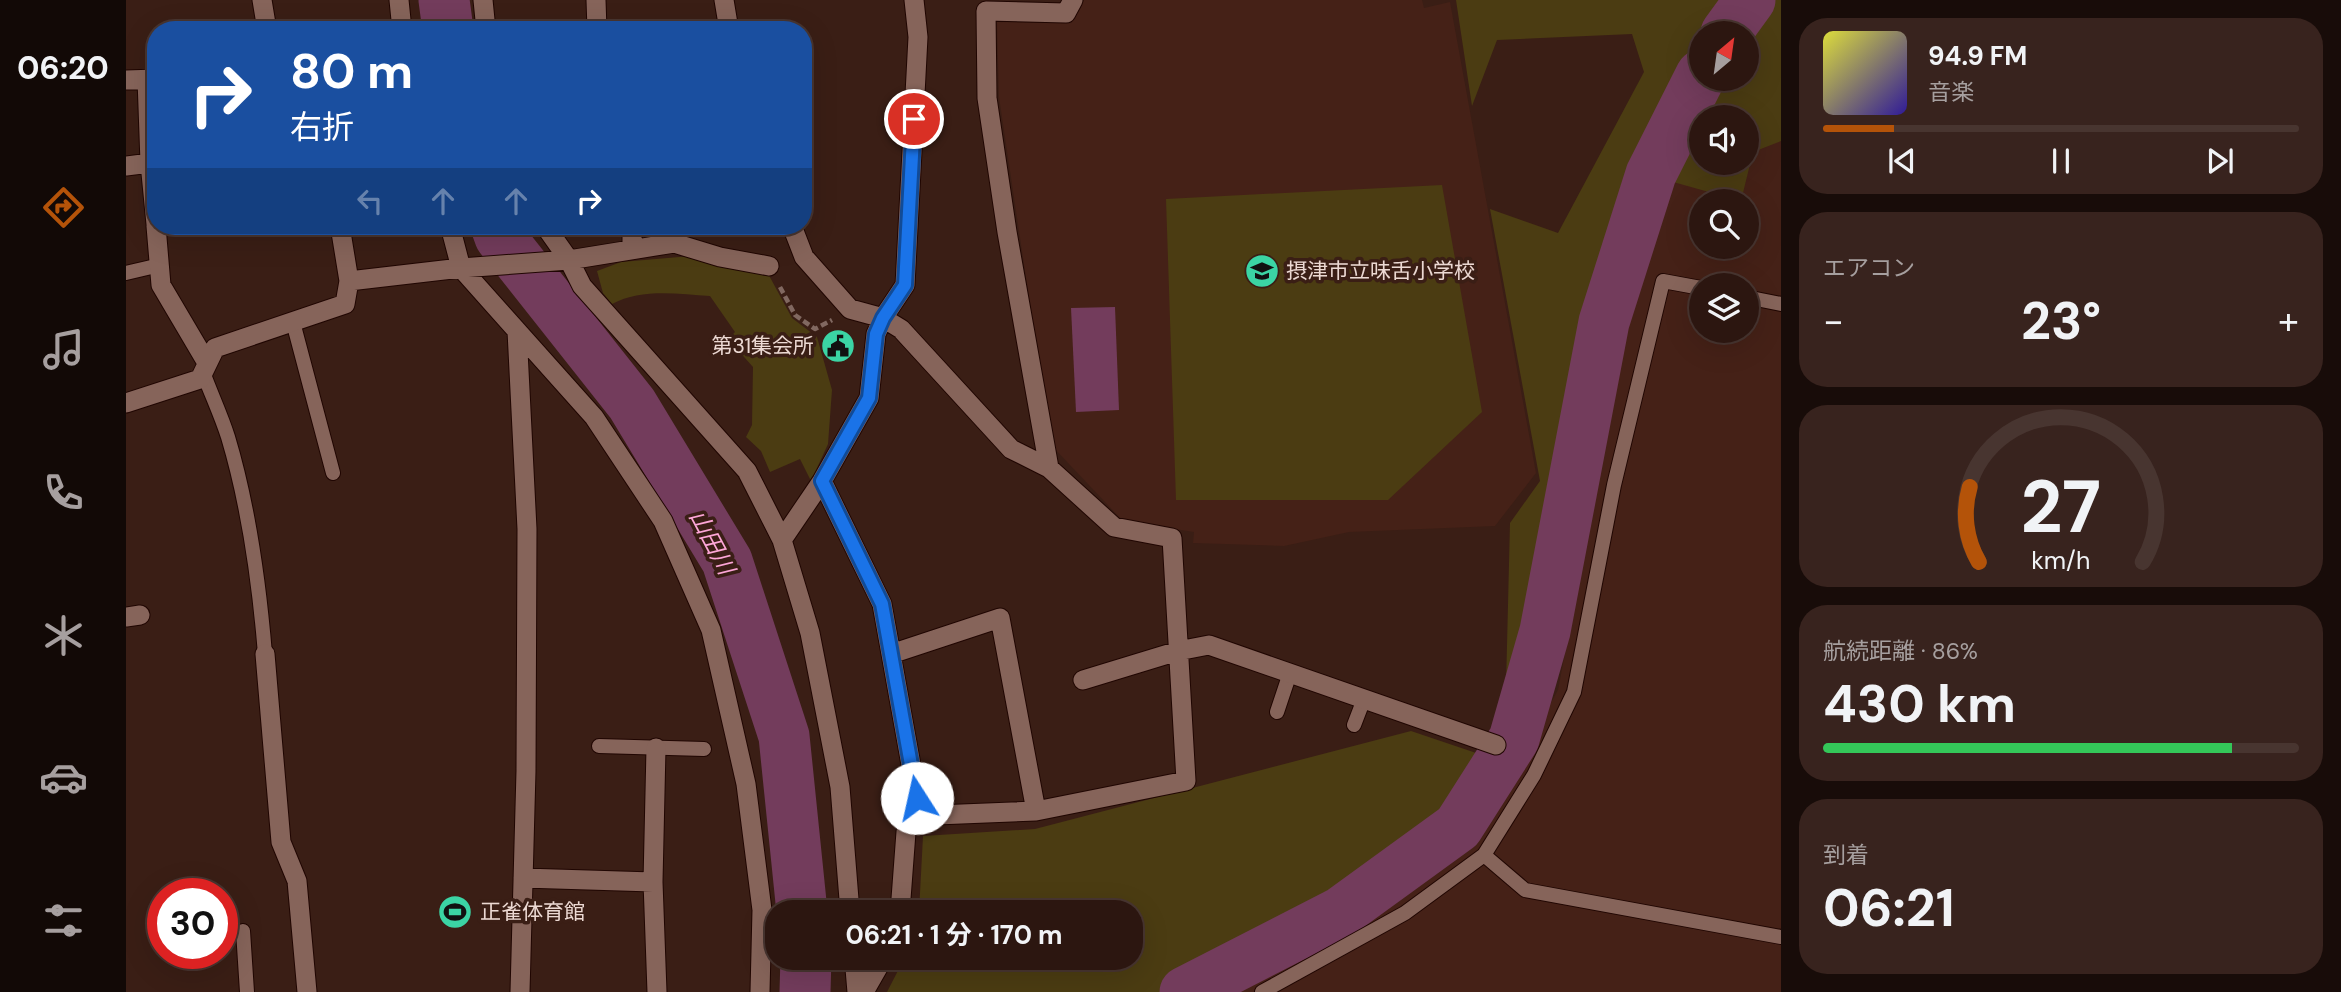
<!DOCTYPE html>
<html lang="ja">
<head>
<meta charset="utf-8">
<style>
	body { margin:0; font-family:"DM Sans","Noto Sans JP",sans-serif; background:#38231e; color:#f1f3f6; height:100vh; display:flex; flex-direction:column; font-size:26px; white-space:nowrap }
	* { box-sizing:border-box; margin:0 }
	p { font-size:23px; color:#a69f9f }
	.icon { flex:none; width:38px; height:38px; fill:none; stroke:currentColor; stroke-width:2; stroke-linecap:round; stroke-linejoin:round }
	.map { position:relative; flex:1; overflow:hidden }
	.details { display:flex; flex-direction:column; gap:18px; padding:18px; background:#180c09; width:560px }
	.details>* { flex:none }
	.top-card { position:absolute; left:21px; top:21px; width:665px; height:214px; border-radius:28px; box-shadow:0 7px 28px #0002,0 0 0 2px #483530; background:#1a4fa0; color:#fff; overflow:hidden }
	.needle { width:46px; rotate:29deg }
	.tools { position:absolute; left:1563px; top:21px; display:grid; gap:14px }
	.tools a { display:grid; place-items:center; width:70px; height:70px; border-radius:50%; background:#2c1610; box-shadow:0 7px 28px #0002,0 0 0 2px #483530; font-size:35px }
	.speed { position:absolute; left:21px; top:878px; display:flex; gap:14px; font-size:35px; font-weight:700; text-align:center }
	.speed>* { display:grid; place-content:center; width:91px; height:91px; border-radius:50%; background:#2c1610; box-shadow:0 7px 28px #0002,0 0 0 2px #483530; line-height:1 }
	.speed .limit { border:10px solid #d22; background:#fff; color:#111 }
	.pin { position:absolute; display:grid; place-items:center; width:60px; height:60px; color:#fff; margin:-30px; border:4px solid #fff; border-radius:50%; box-shadow:0 2px 7px #0007 }
	.me { position:absolute; width:77px; margin:-38px; rotate:350deg; stroke-linejoin:round; filter:drop-shadow(0 0 5px #0008) }
	.turn { display:flex; align-items:center; gap:24px; height:147px; padding:0 28px; font-size:32px }
	.turn .icon { width:91px; height:91px; stroke-width:2.5 }
	.turn b { display:block; font-size:49px; line-height:60px }
	.lanes { display:flex; align-items:center; height:66px; padding:0 28px; background:#0003; justify-content:center; gap:35px; direction:ltr }
	.lanes .off { opacity:.35 }
	.big { font-size:52px; font-weight:700; line-height:1.1 }
	.details .tile { flex:1; display:flex; flex-direction:column; justify-content:center; gap:10px; min-width:0; padding:0 24px; border-radius:28px; background:#38231e }
	.details .dial { align-items:center; gap:0 }
	.dial svg { height:182px; overflow:visible; fill:none; stroke:#483530; stroke-width:7; stroke-linecap:round; text-anchor:middle }
	.dial text { fill:#f1f3f6; stroke:none }
	.song { display:flex; align-items:center; gap:21px }
	.cover { width:84px; height:84px; border-radius:10px; background:linear-gradient(135deg,hsl(60 70% 55%),hsl(250 70% 35%)) }
	.played { height:7px; border-radius:4px; background:linear-gradient(90deg,#b45309 15%,#483530 15%) }
	.keys { display:flex; justify-content:space-around; direction:ltr }
	.heat { display:flex; justify-content:space-between; align-items:center; font-size:38px; direction:ltr }
	.charge { height:10px; border-radius:5px; background:linear-gradient(90deg,#34c759 86%,#483530 0) }
	.trip { position:absolute; left:639px; top:900px; width:378px; height:70px; border-radius:28px; background:#2c1610; box-shadow:0 7px 28px #0002,0 0 0 2px #483530; font-weight:700; line-height:70px; text-align:center }
	main { display:flex; flex:1; min-height:0 }
	.dock { display:flex; flex-direction:column; width:126px; justify-content:space-around; align-items:center; background:#120906; color:#a69f9f }
	.dock .icon { width:49px; height:49px }
	.dock .selected { color:#b45309 }
	.dock b { font-size:32px; color:#f1f3f6 }
	.map>svg:first-child { display:block }
	.built { fill:#452117; fill-rule:evenodd }
	.green { fill:#4b3c12; fill-rule:evenodd }
	.water { fill:#733c5c }
	.lines { fill:none; stroke-linecap:round; stroke-linejoin:round }
	.river { stroke:#733c5c; stroke-width:51 }
	.service-casing { stroke:#200602; stroke-width:16 }
	.minor-casing { stroke:#200602; stroke-width:21 }
	.path { stroke:#816860; stroke-width:4.5; stroke-dasharray:7 3.5; stroke-linecap:butt }
	.service { stroke:#86645a; stroke-width:14 }
	.minor { stroke:#86645a; stroke-width:19 }
	.route-casing { stroke:#114b97; stroke-width:18 }
	.route { stroke:#1a73e8; stroke-width:12 }
	.labels { text-anchor:middle; stroke-width:7; stroke-linejoin:round; paint-order:stroke }
	.poi-label { font-size:21px; fill:#ecd9d3; stroke:#3a1e15; text-anchor:start }
	.water-label { font-size:23px; font-style:italic; fill:#fda6d7; stroke:#3a1e15 }
</style>
</head>
<body>
<main>
<nav class="dock">
<b>06:20</b>
<svg class="icon selected" aria-label="directions" viewBox="0 0 24 24"><path d="M12 3l9 9-9 9-9-9zM9 14v-3h6M13 9l2 2-2 2"/></svg>
<svg class="icon" aria-label="music" viewBox="0 0 24 24"><path d="M9 18V5l10-2v13"/><circle cx="6" cy="18" r="3"/><circle cx="16" cy="16" r="3"/></svg>
<svg class="icon" aria-label="phone" viewBox="0 0 24 24"><path d="M5 4h4l2 5-3 2q2 4 5 5l2-3 5 2v4C11 20 4 13 5 4z"/></svg>
<svg class="icon" aria-label="climate" viewBox="0 0 24 24"><path d="M12 3v18M4 7l16 10M4 17L20 7"/></svg>
<svg class="icon" aria-label="car" viewBox="0 0 24 24"><path d="M5 17H2v-5l4-1 3-4h7l3 4 3 1v5h-3M9 17h6M6 11h13"/><circle cx="7" cy="17" r="2"/><circle cx="17" cy="17" r="2"/></svg>
<svg class="icon" aria-label="filters" viewBox="0 0 24 24"><path d="M4 7h16M4 17h16"/><circle cx="9" cy="7" r="2"/><circle cx="15" cy="17" r="2"/></svg>
</nav>
<div class="map">
<svg width="1655" height="992" viewBox="0 0 1655 992">
	<rect width="100%" height="100%" fill="#3a1e15"/>
	<path class="built" d="M958,0H1296L1298,8L1324,2L1410,473L1369,526L1223,532L1158,546L1067,543L1068,532L997,521L925,445L873,97L871,22L945,23Z
		M1655,0V992H1096L1267,902L1346,846L1432,690L1505,306L1541,197L1575,137V163H1620V79ZM1575,201H1620V247H1575ZM1575,285H1620V331H1575Z"/>
	<path class="green" d="M1330,0H1606L1588,33H1575V58L1515,175L1471,321L1411,630L1379,727L1384,523L1414,481L1364,209L1432,233L1518,72L1506,34L1371,40L1346,106Z
		M1640,0H1655V141L1627,152L1615,201L1540,180L1589,79H1620V33H1617ZM1575,117H1620V163H1575Z
		M1316,185L1356,412L1262,500H1050L1040,199Z
		M565,256L639,268L666,318L691,337L706,390L702,444L685,481L674,459L644,472L635,451L620,437L626,425L627,367L602,339L609,332L584,296C552,294 515,288 486,304L477,293L471,271L495,262Z
		M1285,731L1362,757L1316,822L1210,905L1041,992H761L779,957H1004V912H793L797,836L909,829Z"/>
	<path class="water" d="M989,307L993,410L950,412L945,308Z"/>
	<g class="lines">
		<path class="river" d="M318,0L322,30
			M1600,33L1624,0
			M370,226L374,237L506,404L601,561L658,736L676,912
			M679,992L680,957
			M1059,992L1215,912L1332,827L1388,739L1419,631L1478,322L1525,174L1575,75"/>
		<g class="service-casing">
			<path id="service" d="M0,273L34,265
				M1620,297L1655,304
				M167,322L207,473
				M77,372C85,394 95,415 102,437C123,507 133,581 139,654
				M1151,712L1164,673
				M1228,725L1238,699
				M473,746L578,749
				M1358,855L1399,890L1655,937
				M117,931L121,992
				M1136,992L1279,913L1358,855L1408,775L1448,692L1488,485L1537,281L1575,288"/>
		</g>
		<g class="minor-casing">
			<path id="minor" d="M136,0L141,30
				M273,0L276,30
				M357,0L360,30
				M470,0L471,30
				M598,0L603,30
				M21,79L24,163L30,224
				M0,80L30,79
				M0,166L24,163
				M30,226L35,285L81,363
				M324,226L335,268L468,417L537,521L585,630L620,784L636,910L634,992
				M419,226L443,260L456,286L621,471L656,540L684,633L714,787L724,912
				M506,226V248
				M666,226L678,257L724,309L757,318L775,329L885,449L923,468L988,527L1046,538L1060,781L910,811L785,816
				M223,281L335,268L443,260L548,243L594,257L643,266
				M391,331L401,529L400,771L394,992
				M0,403L74,379L89,348L219,304L223,281L214,226
				M923,468L881,232L861,98L860,11L940,13L947,0
				M696,481L756,604L791,798L780,832L774,912
				M656,540L696,481L743,398L750,334L757,318L779,285L792,37L788,0
				M0,617L14,615
				M139,654L155,842L171,881L181,992
				M765,654L874,618L910,811
				M957,680L1052,651L1083,645L1370,745
				M397,878L527,882L531,992
				M527,882L530,748
				M728,957L731,992
				M738,992L758,957"/>
		</g>
		<path class="path" d="M654,287L669,315L689,329L706,320"/>
		<use href="#service" class="service"/>
		<use href="#minor" class="minor"/>
	</g>
	<g class="lines">
		<g class="route-casing">
			<path id="route" d="M788,119L779,285L757,318L750,334L743,398L696,481L756,604L791,798"/>
		</g>
		<use href="#route" class="route"/>
	</g>
	<defs>
		<g id="school-disc" transform="scale(1.75)"><circle r="9.5" fill="#3bd4a4" stroke="#3a1e15"/><path d="M0-5L7-2L0 1L-7-2ZM-4 1L0 2.5L4 1V4Q0 6-4 4Z" fill="#111"/></g>
		<g id="civic-disc" transform="scale(1.75)"><circle r="9.5" fill="#3bd4a4" stroke="#3a1e15"/><path d="M-.6-6.5H3V-4.5H.6V-3L4-1V1h2V6H-6V1h2V-1L-.6-3ZM-1.2 2.5V6h2.4V2.5Z" fill="#111"/></g>
		<g id="stadium-disc" transform="scale(1.75)"><circle r="9.5" fill="#3bd4a4" stroke="#3a1e15"/><path d="M0-5a6.5 5 0 1 0 0 10a6.5 5 0 1 0 0-10ZM-3.5-1.8h7v3.6h-7Z" fill="#111"/></g>
	</defs>
	<g fill-rule="evenodd">
		<use href="#school-disc" x="1136" y="271"/>
		<use href="#civic-disc" x="712" y="346"/>
		<use href="#stadium-disc" x="329" y="912"/>
	</g>
	<g class="labels">
		<g class="poi-label">
			<text x="1160" y="278">摂津市立味舌小学校</text>
			<text x="688" y="353" text-anchor="end">第31集会所</text>
			<text x="354" y="919">正雀体育館</text>
		</g>
		<g class="water-label">
			<text transform="translate(586 542) rotate(62)" y="8">山田川</text>
		</g>
	</g>
</svg>
<div class="tools">
<a><svg class="needle" viewBox="-14 -14 28 28"><path d="M0-13l5 13h-10z" fill="#e53935"/><path d="M0 13l5-13h-10z" fill="#a69f9f"/></svg></a>
<a><svg class="icon" aria-label="sound" viewBox="0 0 24 24"><path d="M4 9h4l5-4v14l-5-4H4zM17 9q2 3 0 6"/></svg></a>
<a><svg class="icon" aria-label="search" viewBox="0 0 24 24"><circle cx="10" cy="10" r="6"/><path d="M15 15l6 6"/></svg></a>
<a><svg class="icon" aria-label="layers" viewBox="0 0 24 24"><path d="M12 4l9 5-9 5-9-5zM3 14l9 5 9-5"/></svg></a>
</div>
<div class="speed"><div class="limit">30</div></div>
<div class="pin" style="left:788px;top:119px;background:#d93025"><svg class="icon" aria-label="arrive" viewBox="0 0 24 24"><path d="M6 21V4h12l-3 4 3 4H6"/></svg></div>
<svg class="me" style="left:791px;top:798px" viewBox="-20 -20 40 40"><circle r="19" fill="#fff"/><path d="M0-13L10 11 0 6-10 11z" fill="#1a73e8"/></svg>
<div class="trip">06:21 · 1 分 · 170 m</div>
<div class="top-card">
<div class="turn"><svg class="icon" aria-label="right" viewBox="0 0 24 24"><path d="M7 20v-9h11M14 6l5 5-5 5"/></svg><div><b>80 m</b>右折</div></div>
<div class="lanes"><svg class="icon off" aria-label="left" viewBox="0 0 24 24"><path d="M17 20v-9H6M10 6l-5 5 5 5"/></svg><svg class="icon off" aria-label="ahead" viewBox="0 0 24 24"><path d="M12 20V5M6 11l6-6 6 6"/></svg><svg class="icon off" aria-label="ahead" viewBox="0 0 24 24"><path d="M12 20V5M6 11l6-6 6 6"/></svg><svg class="icon" aria-label="right" viewBox="0 0 24 24"><path d="M7 20v-9h11M14 6l5 5-5 5"/></svg></div>
</div>
</div>
<section class="details">
<div class="tile">
<div class="song"><i class="cover"></i><div><b>94.9 FM</b><p>音楽</p></div></div>
<div class="played"></div>
<div class="keys"><svg class="icon" aria-label="previous" viewBox="0 0 24 24"><path d="M18 5L8 12l10 7zM5 5v14"/></svg><svg class="icon" aria-label="pause" viewBox="0 0 24 24"><path d="M8 5v14M16 5v14"/></svg><svg class="icon" aria-label="next" viewBox="0 0 24 24"><path d="M6 5l10 7-10 7zM19 5v14"/></svg></div>
</div>
<div class="tile"><p>エアコン</p>
<div class="heat"><a>−</a><b class="big">23°</b><a>+</a></div>
</div>
<div class="tile dial"><svg viewBox="0 0 100 80">
<path d="M14 69A42 42 0 1 1 86 69"/>
<path d="M14 69A42 42 0 0 1 10 36" stroke="#b45309"/>
<text x="50" y="56" font-size="32" font-weight="700">27</text>
<text x="50" y="72" font-size="11">km/h</text>
</svg></div>
<div class="tile"><p>航続距離 · 86%</p><b class="big">430 km</b><div class="charge"></div></div>
<div class="tile"><p>到着</p><b class="big">06:21</b></div>
</section>
</main>
</body>
</html>
